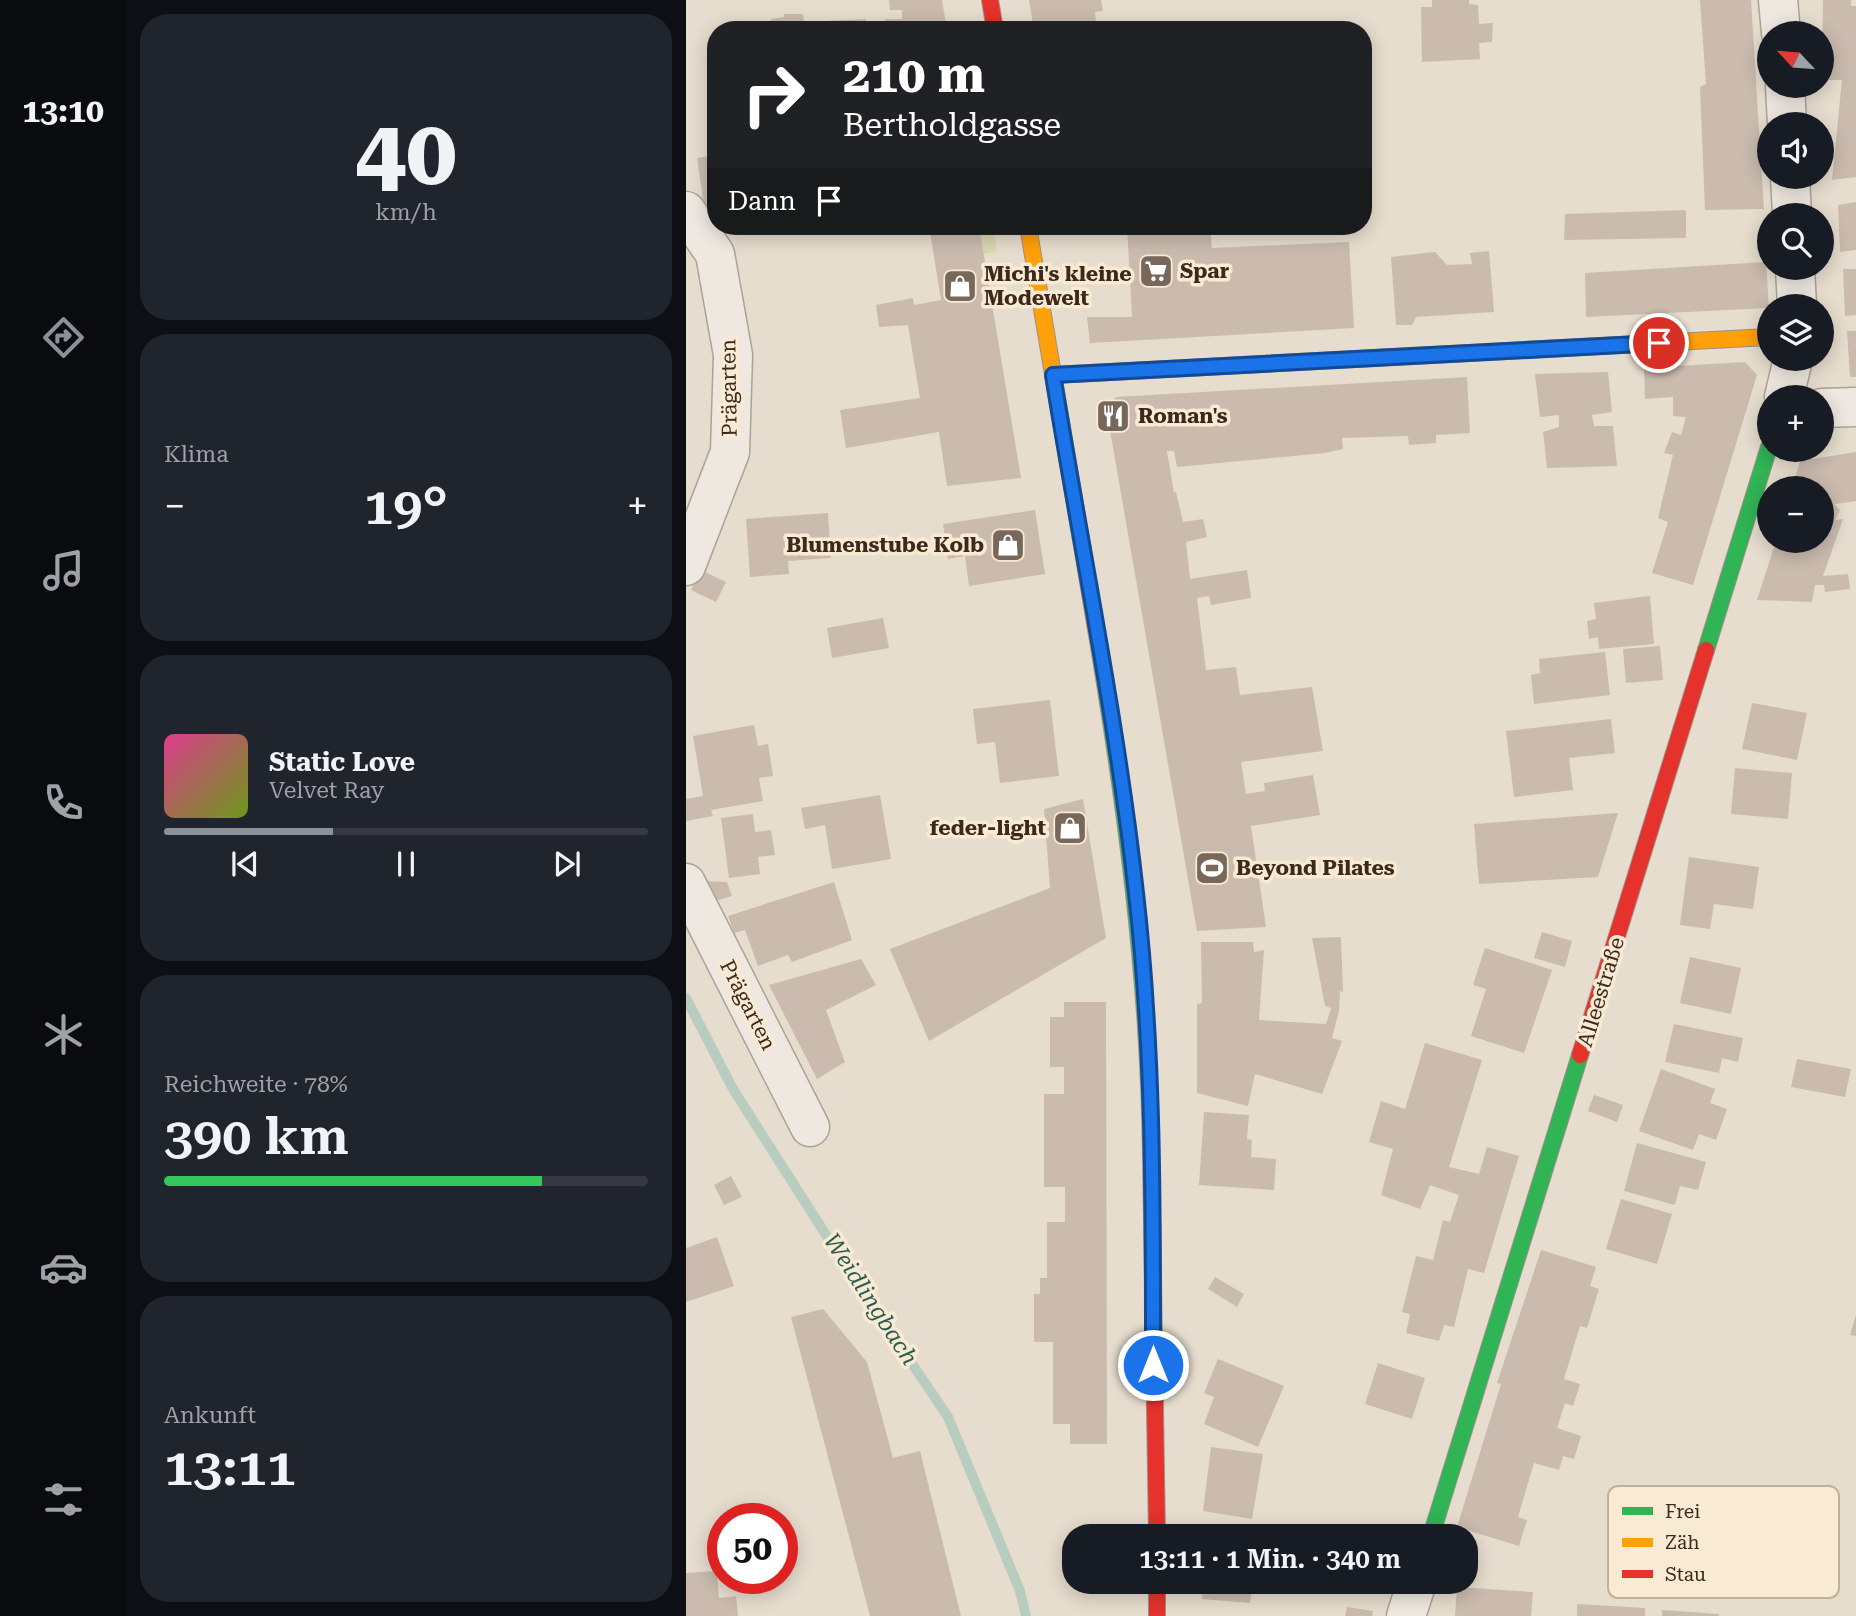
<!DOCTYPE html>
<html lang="de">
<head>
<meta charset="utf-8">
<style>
	body { margin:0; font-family:"Roboto Serif",serif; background:#20242c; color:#f1f3f6; height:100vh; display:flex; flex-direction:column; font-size:26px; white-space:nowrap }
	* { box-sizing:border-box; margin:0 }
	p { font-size:23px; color:#9ea1a6 }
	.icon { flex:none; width:38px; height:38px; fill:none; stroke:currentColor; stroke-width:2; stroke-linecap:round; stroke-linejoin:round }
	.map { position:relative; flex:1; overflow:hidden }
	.drawer { display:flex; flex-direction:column; gap:14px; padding:14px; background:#0d0f14; width:560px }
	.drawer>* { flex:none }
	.hud { position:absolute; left:21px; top:21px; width:665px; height:214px; border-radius:28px; box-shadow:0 4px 18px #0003; background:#202124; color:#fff; overflow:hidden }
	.needle { width:46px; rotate:296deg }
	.controls { position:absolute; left:1071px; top:21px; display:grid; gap:14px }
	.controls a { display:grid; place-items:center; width:77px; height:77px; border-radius:50%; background:#171b24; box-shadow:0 4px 18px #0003; font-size:35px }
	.speed { position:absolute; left:21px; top:1503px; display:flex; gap:14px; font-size:35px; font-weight:700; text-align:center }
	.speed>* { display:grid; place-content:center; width:91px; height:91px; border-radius:50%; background:#171b24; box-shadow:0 4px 18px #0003; line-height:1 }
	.speed .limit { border:10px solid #d22; background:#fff; color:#111 }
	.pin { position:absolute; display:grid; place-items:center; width:60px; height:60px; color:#fff; margin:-30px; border:4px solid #fff; border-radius:50%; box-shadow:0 2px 7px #0007 }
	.me { position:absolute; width:77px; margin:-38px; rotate:0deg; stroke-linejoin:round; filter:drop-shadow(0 0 5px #0008) }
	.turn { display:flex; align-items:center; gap:24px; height:147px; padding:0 21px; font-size:32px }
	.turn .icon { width:91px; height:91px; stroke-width:2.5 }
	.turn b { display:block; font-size:49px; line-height:60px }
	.then { display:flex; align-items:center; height:66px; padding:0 21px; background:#0003; gap:14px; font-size:26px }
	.big { font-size:52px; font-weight:600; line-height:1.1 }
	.drawer .card { flex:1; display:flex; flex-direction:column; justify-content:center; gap:10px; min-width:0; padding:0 24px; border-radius:28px; background:#20242c }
	.drawer .dial { align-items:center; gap:0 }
	.dial b { font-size:91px; line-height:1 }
	.song { display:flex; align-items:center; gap:21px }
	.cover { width:84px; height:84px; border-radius:10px; background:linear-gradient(135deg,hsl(330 70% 55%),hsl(80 70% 35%)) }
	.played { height:7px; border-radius:4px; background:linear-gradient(90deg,#8c9099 35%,#363941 35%) }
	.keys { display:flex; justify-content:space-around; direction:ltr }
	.heat { display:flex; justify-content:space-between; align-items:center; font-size:38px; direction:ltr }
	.charge { height:10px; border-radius:5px; background:linear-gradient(90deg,#34c759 78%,#363941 0) }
	.trip { position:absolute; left:376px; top:1524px; width:416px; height:70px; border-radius:28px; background:#171b24; box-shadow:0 4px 18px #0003; font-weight:600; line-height:70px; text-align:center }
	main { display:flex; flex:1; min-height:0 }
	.tab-bar { display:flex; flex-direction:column; width:126px; justify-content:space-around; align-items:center; background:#090b0e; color:#9ea1a6 }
	.tab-bar .icon { width:49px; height:49px }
	.tab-bar .selected { color:#8c9099 }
	.tab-bar b { font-size:32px; color:#f1f3f6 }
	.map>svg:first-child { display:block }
	.green { fill:#d9d6af }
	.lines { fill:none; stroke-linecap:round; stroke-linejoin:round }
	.stream { stroke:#b8ccbf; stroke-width:10 }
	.building { fill:#cabbae }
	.street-casing { stroke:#aca296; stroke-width:41 }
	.fast-casing { stroke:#9b9286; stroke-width:18 }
	.slow-casing { stroke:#9b9286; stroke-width:18 }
	.jam-casing { stroke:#9b9286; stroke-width:18 }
	.street { stroke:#eee8e0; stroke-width:38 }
	.fast { stroke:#30b455; stroke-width:16 }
	.slow { stroke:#ff9f0a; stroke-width:16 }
	.jam { stroke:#e5322d; stroke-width:16 }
	.route-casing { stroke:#114b97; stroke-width:18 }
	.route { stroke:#1a73e8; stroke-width:12 }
	.labels { text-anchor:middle; stroke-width:7; stroke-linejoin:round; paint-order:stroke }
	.poi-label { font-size:21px; font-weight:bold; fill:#3c291d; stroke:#f8ead3; text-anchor:start }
	.street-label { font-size:21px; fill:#3c291d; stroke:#f8ead3 }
	.water-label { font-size:23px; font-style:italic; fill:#2b5d55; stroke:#f8ead3 }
	.key { fill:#f8ead3; stroke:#c0b09c; stroke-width:2 }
	.key-label { font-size:19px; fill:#3c291d }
</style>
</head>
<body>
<main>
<nav class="tab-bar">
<b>13:10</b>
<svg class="icon selected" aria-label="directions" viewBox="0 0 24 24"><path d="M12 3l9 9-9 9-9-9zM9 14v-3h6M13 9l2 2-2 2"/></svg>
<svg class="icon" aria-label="music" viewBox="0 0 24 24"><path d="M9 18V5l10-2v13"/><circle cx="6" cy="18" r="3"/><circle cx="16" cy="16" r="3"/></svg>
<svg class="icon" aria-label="phone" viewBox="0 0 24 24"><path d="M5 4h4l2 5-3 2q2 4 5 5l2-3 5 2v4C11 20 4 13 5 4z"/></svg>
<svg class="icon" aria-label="climate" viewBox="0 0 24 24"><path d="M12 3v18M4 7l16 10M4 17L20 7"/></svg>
<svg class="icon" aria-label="car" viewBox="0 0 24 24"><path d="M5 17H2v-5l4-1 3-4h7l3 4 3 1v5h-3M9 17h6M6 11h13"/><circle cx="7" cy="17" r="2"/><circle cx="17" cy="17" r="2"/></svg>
<svg class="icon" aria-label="filters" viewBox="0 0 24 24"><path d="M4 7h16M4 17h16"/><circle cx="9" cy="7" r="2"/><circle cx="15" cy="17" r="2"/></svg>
</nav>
<section class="drawer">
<div class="card dial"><b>40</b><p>km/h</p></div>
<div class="card"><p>Klima</p>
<div class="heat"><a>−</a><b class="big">19°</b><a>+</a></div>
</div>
<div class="card">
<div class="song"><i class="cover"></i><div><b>Static Love</b><p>Velvet Ray</p></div></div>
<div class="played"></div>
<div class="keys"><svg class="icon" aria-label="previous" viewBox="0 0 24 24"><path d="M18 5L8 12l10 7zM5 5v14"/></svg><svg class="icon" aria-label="pause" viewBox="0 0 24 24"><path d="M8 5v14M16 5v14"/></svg><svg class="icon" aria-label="next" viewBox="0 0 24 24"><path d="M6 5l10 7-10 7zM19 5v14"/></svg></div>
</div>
<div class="card"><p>Reichweite · 78%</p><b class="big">390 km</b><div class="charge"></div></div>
<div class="card"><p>Ankunft</p><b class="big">13:11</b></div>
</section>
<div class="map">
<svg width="1170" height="1616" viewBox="0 0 1170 1616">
	<rect width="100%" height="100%" fill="#e6ddce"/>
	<path class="green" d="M293,226H307L311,251L297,254Z"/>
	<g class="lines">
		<path class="stream" d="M0,998L47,1089L156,1260L262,1417L334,1591L340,1616"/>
	</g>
	<path class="building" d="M203,0H256L261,30H200L199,19H216V10H204Z
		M343,0H415L417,11L409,12L411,30H348Z
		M746,0H783V4L792,5L793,24L807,23L806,42L793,43L794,59L736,62L735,7H746Z
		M1014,0H1065L1078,209L1019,210L1014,87L1020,84Z
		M1137,0H1165V6H1170V177L1146,180L1156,80H1136Z
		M98,14H117L118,22L180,19V30H81L85,19L98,17Z
		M30,155V203L18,205L11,158Z
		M1170,202V250L1154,252L1152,205Z
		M1000,210V238L878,240L879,214Z
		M243,226H293L335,478L261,486L253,432L160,448L154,410L234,398L222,325L193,327L190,305L227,298L228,305L255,300Z
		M441,226H524L526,248L663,242L668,328L404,343L401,317H446Z
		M803,251L808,312L730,317L726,325H710L705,257L749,252L761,265L786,264L784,253Z
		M1080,262L1083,308L900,317L899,273Z
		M1157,269H1170V315L1159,316Z
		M1161,331H1170V377H1164Z
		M1059,362L1071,375L1007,585L966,573L982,522L972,518L987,455L978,453L986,432L995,435L1000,417L987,416V397L959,399L958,368Z
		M922,372L926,412L906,415L908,426H927L931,466L861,468L857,432L873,427V415L854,417L849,374Z
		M781,377L784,433L750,435V443L723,445L722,436L656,438L657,449L639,453L491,467L488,451H481L488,493L490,492L497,522L517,519L521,537L500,542L504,579L561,570L565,598L525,605L523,596L511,598L520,670L550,667L554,695L626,687L637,751L555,762L560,794L579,791L578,783L627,775L634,815L565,826L580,927L511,931L420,407L430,397Z
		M1170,452V501L1149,504L1154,510L1149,520L1157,519L1137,576L1162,574L1164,589L1139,592L1138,585H1129L1126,602L1071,600L1090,541H1136V488H1106L1114,461Z
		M349,510L359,574L283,586L279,556L262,559L257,524Z
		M142,513L145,558L102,561L103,574L64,577L60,519Z
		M15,570L40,582L30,602L5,590Z
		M964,596L968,644L913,649L912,637L903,639L901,621L910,619L908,603Z
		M197,618L203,648L146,658L141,628Z
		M974,646L977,680L940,683L937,649Z
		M919,652L924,695L848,704L845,675L854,673L853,659Z
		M364,700L373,776L314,783L309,742L291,744L287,709Z
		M1066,703L1121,713L1111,760L1056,749Z
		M925,719L929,753L883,758L887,790L828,797L820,731Z
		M68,725L72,746L82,744L87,776L73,778L77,801L25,810L27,816L0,821V799L17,796L7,736Z
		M1049,768L1106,773L1102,819L1045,814Z
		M194,795L205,859L146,869L139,825L119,829L115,808Z
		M397,799L420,938L243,1041L204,949L364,888L358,809Z
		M932,813L912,877L793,884L788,824Z
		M67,814L69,832L85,830L89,855L72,857L74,874L43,878L35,818Z
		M1003,857L1073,867L1067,909L1028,904L1024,929L994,925Z
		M17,881L41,882L46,896L26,902Z
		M148,882L166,940L106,962L102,955L72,966L59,930L48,933L42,916Z
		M856,932L886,941L879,967L848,958Z
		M655,937L657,992L654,991L653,1011L646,1038L656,1041L636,1094L569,1074L562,1106L511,1093V1004L516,1003L515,942H567L568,952L578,950L573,1020L640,1024L645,1008L639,1006L626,938Z
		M799,948L866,970L838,1053L785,1036L800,989L787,985Z
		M1004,957L1055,968L1045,1014L994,1003Z
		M175,959L190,985L140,1010L159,1062L131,1079L83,985Z
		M378,1002H420L421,1444H384V1424H367V1342H348V1294H354V1278H361V1222H379V1187H358V1094H378V1067H364V1017H378Z
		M988,1024L1057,1038L1052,1062L1036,1058L1033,1073L979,1062Z
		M739,1043L796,1060L763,1167L793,1174L801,1147L833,1156L798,1273L782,1269L768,1327L758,1325L753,1341L720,1333L724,1314L716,1312L730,1256L747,1260L757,1220L764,1222L773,1195L744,1185L734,1209L695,1195L707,1149L683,1142L695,1101L719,1109Z
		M1111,1059L1165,1069L1159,1097L1105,1087Z
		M975,1069L1029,1089L1024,1103L1041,1109L1030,1140L1013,1134L1007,1150L953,1131Z
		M908,1095L937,1105L931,1122L902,1111Z
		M518,1112L563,1115L561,1139L566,1140L565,1157L590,1159L588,1190L513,1185Z
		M951,1143L1020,1162L1012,1190L994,1186L989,1205L938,1191Z
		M45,1176L56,1197L38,1205L28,1185Z
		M935,1199L986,1214L971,1264L920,1249Z
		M31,1237L48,1286L0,1302V1248Z
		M855,1250L910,1267L904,1286L913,1289L901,1328L894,1326L878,1379L894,1384L887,1406L879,1403L871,1428L895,1436L888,1459L877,1456L873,1470L848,1463L832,1517L841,1520L833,1546L771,1527L815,1384L811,1383Z
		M529,1277L558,1294L551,1307L522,1289Z
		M137,1309L181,1362L207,1458L234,1451L275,1616H184L105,1317Z
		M1170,1315V1336L1164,1335Z
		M532,1359L598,1386L572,1447L518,1424L528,1397L518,1393Z
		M692,1363L739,1378L726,1419L679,1404Z
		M525,1447L577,1454L566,1519L517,1511Z
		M31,1571L33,1598L50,1596L52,1616H0V1573Z
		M518,1582H567L564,1603L516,1599Z
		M771,1587L847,1592L845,1616H769Z
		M891,1604L959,1608V1616H891Z
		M661,1607L687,1611L686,1616H659Z
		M976,1610L1033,1614V1616H976Z"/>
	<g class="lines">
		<g class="street-casing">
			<path id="street" d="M1092,0L1095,33
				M1099,86L1101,124
				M1104,177L1106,215
				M0,211L29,254L47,355L44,452L0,566
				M1109,268L1111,306
				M1098,397L1107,359
				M1136,408L1170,407
				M0,883L124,1127
				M720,1616L731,1582"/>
		</g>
		<g class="fast-casing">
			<path id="fast" d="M367,375L745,355
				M409,623C439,800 463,976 465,1156
				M1020,650L1083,447
				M745,1536L894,1055"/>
		</g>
		<g class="slow-casing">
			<path id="slow" d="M342,226L409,623
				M745,355L1083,337"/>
		</g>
		<g class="jam-casing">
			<path id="jam" d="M304,0L309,30
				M894,1055L1020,650
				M465,1156L471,1536
				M471,1582V1616"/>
		</g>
		<use href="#street" class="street"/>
		<use href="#fast" class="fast"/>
		<use href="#slow" class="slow"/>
		<use href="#jam" class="jam"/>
	</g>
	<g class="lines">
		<g class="route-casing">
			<path id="route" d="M467,1365C467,1208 468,1050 450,893C431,720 395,548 367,375L973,343"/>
		</g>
		<use href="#route" class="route"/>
	</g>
	<defs>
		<g id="supermarket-square" transform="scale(1.75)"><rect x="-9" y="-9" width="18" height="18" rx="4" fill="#78685b" stroke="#f8ead3"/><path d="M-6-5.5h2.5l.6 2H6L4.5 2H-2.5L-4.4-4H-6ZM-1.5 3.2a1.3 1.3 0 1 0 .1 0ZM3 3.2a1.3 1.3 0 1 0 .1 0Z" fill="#fff"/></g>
		<g id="shop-square" transform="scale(1.75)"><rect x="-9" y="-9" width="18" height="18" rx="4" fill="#78685b" stroke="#f8ead3"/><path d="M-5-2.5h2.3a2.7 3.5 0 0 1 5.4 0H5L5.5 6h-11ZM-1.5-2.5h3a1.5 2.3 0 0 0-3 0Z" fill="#fff"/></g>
		<g id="restaurant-square" transform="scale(1.75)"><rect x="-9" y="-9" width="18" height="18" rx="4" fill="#78685b" stroke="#f8ead3"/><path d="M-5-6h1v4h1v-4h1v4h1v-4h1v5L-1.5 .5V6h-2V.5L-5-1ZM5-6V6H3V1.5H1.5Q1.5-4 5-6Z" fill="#fff"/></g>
		<g id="stadium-square" transform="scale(1.75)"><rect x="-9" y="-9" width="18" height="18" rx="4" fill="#78685b" stroke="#f8ead3"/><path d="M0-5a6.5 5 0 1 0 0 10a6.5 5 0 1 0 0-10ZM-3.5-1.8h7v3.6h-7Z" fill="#fff"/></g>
	</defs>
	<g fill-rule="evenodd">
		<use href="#supermarket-square" x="470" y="271"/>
		<use href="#shop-square" x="274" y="286"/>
		<use href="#restaurant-square" x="427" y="416"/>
		<use href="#shop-square" x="322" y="545"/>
		<use href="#shop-square" x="384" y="828"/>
		<use href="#stadium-square" x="526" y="868"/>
	</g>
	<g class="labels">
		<g class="poi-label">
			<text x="494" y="278">Spar</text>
			<text x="298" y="281">Michi's kleine<tspan x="298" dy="24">Modewelt</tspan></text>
			<text x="452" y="423">Roman's</text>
			<text x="298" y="552" text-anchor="end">Blumenstube Kolb</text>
			<text x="360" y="835" text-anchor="end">feder-light</text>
			<text x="550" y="875">Beyond Pilates</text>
		</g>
		<g class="street-label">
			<text transform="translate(43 388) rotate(-91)" y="7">Prägarten</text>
			<text transform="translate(915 992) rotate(-73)" y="7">Alleestraße</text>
			<text transform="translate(62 1005) rotate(63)" y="7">Prägarten</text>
		</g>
		<g class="water-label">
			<text transform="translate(185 1299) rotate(57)" y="8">Weidlingbach</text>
		</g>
	</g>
	<rect x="922" y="1486" width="231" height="112" rx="10" class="key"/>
	<rect x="936" y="1507" width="31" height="8" fill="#30b455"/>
	<rect x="936" y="1538" width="31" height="9" fill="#ff9f0a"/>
	<rect x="936" y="1570" width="31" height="8" fill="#e5322d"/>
	<g class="key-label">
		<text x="979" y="1518">Frei</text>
		<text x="979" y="1549">Zäh</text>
		<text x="979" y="1581">Stau</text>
	</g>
</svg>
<div class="controls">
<a><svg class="needle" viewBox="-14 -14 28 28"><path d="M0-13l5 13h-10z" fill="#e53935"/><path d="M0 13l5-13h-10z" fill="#9ea1a6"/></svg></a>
<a><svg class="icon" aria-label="sound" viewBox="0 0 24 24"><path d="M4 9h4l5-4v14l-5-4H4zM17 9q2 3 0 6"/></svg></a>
<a><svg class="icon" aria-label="search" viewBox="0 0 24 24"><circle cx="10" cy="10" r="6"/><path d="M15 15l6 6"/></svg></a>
<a><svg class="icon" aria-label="layers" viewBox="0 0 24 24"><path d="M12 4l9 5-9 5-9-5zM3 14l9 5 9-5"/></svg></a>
<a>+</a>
<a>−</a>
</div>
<div class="speed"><div class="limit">50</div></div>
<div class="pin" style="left:973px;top:343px;background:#d93025"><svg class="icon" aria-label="arrive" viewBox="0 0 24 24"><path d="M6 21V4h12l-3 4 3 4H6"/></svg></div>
<svg class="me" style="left:467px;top:1365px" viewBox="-20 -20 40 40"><circle r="17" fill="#1a73e8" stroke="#fff" stroke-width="3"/><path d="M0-11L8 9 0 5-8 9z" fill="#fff"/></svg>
<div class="trip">13:11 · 1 Min. · 340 m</div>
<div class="hud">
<div class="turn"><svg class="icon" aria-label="right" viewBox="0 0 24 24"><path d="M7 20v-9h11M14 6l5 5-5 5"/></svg><div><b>210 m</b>Bertholdgasse</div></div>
<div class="then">Dann<svg class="icon" aria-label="arrive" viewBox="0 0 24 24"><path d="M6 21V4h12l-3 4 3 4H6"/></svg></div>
</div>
</div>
</main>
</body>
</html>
